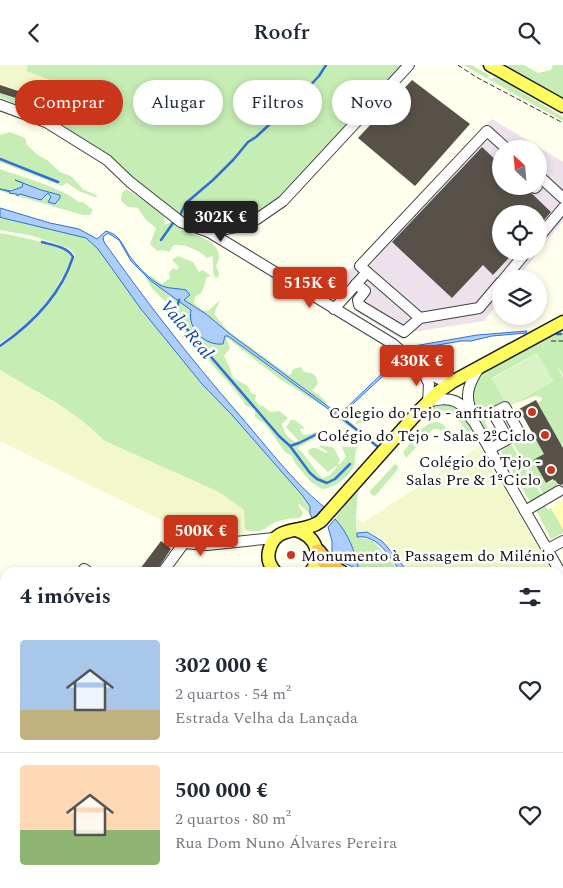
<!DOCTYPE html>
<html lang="pt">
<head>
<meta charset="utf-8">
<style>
	:root { --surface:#fff; --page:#f6f6f7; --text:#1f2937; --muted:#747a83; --line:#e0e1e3; --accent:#c9361a }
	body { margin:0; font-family:Spectral,serif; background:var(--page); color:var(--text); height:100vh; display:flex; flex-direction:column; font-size:19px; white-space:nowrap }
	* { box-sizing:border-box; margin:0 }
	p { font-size:16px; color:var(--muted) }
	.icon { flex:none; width:28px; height:28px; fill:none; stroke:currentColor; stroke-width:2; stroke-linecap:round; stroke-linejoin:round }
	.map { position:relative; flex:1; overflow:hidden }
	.panel { position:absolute; left:0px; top:502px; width:564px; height:321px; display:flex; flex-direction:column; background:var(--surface); border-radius:15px 15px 0 0; box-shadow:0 2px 8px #0003 }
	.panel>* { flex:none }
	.hud { position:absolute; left:15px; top:15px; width:534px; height:45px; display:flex; gap:10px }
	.needle { width:32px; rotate:334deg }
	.fabs { position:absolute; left:492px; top:75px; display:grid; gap:10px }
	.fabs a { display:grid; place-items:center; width:55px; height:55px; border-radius:50%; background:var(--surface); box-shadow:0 2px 8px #0003; font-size:25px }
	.price { position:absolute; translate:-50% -42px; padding:0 11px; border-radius:5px; background:var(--accent); color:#fff; font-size:16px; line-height:32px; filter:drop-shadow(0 1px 2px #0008) }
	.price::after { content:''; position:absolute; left:50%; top:30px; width:15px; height:11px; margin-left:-8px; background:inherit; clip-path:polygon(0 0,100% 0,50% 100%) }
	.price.on { background:#222; color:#fff }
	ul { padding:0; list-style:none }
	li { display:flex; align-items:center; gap:15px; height:125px; padding:0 20px }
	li+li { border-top:1px solid var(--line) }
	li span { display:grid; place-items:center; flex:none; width:140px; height:100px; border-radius:5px; color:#555 }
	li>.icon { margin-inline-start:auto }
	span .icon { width:60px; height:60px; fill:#fffc; stroke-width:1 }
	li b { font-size:21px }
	h2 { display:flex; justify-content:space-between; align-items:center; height:60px; padding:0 20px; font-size:21px }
	.chip { padding:0 18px; border-radius:22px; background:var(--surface); box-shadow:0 2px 8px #0003; font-size:18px; line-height:45px }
	.chip.on { background:var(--accent); color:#fff }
	header { display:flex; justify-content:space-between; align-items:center; height:65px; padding:0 20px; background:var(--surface); font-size:22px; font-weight:600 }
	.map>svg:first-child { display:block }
	.industrial { fill:#ede1ec; fill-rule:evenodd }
	.farmland { fill:#f2f8cb }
	.green { fill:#c5edb4 }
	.sand { fill:#fffeb6 }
	.pitch { fill:#daf3c6 }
	.water { fill:#adcefb; stroke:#2e70d8 }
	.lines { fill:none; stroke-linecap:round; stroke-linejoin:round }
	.stream { stroke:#2e70d8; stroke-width:2.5 }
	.building { fill:#575149 }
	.minor-casing { stroke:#404040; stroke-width:12 }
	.major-casing { stroke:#1e1e1e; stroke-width:15 }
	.highway-casing { stroke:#1e1e1e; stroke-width:18 }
	.path { stroke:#2f2f2f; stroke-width:1; stroke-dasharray:5 2.5; stroke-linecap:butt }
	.minor { stroke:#fff; stroke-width:10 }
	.major { stroke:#fffa5e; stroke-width:12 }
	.highway { stroke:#ffc44c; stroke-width:15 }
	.poi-dot { fill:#c9361a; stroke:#fff; stroke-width:2 }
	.labels { text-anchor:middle; stroke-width:5; stroke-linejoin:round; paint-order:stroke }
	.poi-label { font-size:16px; fill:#0d0d0d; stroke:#fff; text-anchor:end }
	.water-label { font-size:18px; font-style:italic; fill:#0c43a9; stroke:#fff }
</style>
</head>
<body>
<header><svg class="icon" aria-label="back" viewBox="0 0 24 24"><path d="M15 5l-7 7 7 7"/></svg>Roofr<svg class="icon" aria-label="search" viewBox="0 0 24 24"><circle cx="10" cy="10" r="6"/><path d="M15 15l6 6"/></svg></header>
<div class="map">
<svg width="563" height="823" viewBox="0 0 563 823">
	<rect width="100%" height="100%" fill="#ffe"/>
	<!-- industrial -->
	<path class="industrial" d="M492,54L563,97V156L539,186V149H501V186H539L517,214H501V234L484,256L407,268L403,275L358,248L353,241V235L357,229L347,219L338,227L334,222ZM501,84H539V121H501Z"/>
	<!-- farmland -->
	<g class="farmland">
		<path d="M0,0H28L26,6L55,17L48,37L22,35L0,28Z"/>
		<path d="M0,304L84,357L105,376L219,427L244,445L246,454L244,471L234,469L207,474L196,472L0,376Z"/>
		<path d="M479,382L553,507H406L404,501L388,483L382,474L368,466L357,467V452L362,458Z"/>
		<path d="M559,518L563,525V727L559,721Z"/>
		<path d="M127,819H281L277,823H124Z"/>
	</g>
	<!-- green -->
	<g class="green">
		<path d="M28,0H406L282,133L263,147L233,157L216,158L183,152L132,113L108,92L70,65L30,45L0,32V28L21,35L24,28L45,35H49L55,17L26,6Z"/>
		<path d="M463,0H471L489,10L488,13L492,14L494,12L502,15L563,52V56Z"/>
		<path d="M506,0H524L538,8L551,5L553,0H563V33Z"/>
		<path d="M10,67L25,73L27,80L39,91L47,95L60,107L71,111L83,124L98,131L95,132L81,127L67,118L62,121L0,97V70Z"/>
		<path d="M0,104C19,111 66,124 78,137H83L93,145L90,150H83L0,126Z"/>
		<path d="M126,124L164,149L165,160L172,156C178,158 188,162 191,168C205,173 227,182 216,201L219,208L218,212L215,213L213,207V193L212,191L207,193C199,185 186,179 174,180L169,187L163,185L157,186L150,179L156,163L146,155L138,143L128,142L121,136L122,128Z"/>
		<path d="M0,152L86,173L98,184L141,244L202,319L232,350L302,430L310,441V449L299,439L298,440L303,448L300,453C293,453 286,454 279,456C264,460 267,470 245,465L244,445L219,427L105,376L84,357L58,339L0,305V283C33,259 61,231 75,191L72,186L68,183L33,171L0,165Z"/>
		<path d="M0,168C12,170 64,180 70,189C74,196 66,205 63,211C58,218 55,228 49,234C36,251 18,267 0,278Z"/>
		<path d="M178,191L193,197L199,207L203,205L211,211L207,212L202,227L195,232L194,238C198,242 202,246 208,246L220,235L214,249L228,266L289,310L291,309L293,304L301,302L304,307C313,308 316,309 318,318L315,323L312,325L327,337L325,342L281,315L226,272L230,283L224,291L230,303L233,313L248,321L251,328L256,330L255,335L260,341H263L270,347L279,346L288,353L282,359C284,367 288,374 296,377L298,375L286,362L291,355H295L305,363L300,364L302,369L306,370L320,366L319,371L297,383L302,387L320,411L324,413L330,410L337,402L336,401L328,407L309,389L308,385C315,381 319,384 325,388L328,387L320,382V380L332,382L335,385L340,395L338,399L339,400L346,392L342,382H357C354,390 356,395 354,401C349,412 335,423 322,424L311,417L295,398L292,391L285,387L265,359L255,352V344L246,341C244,336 227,315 224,313L209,296L193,275L185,268L173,251L170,240C159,231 152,225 145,212L151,211L162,219L170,213L169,208L173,203L176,205L179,202L172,195Z"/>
		<path d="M563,263V310L555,297L563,312V379L561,380L538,338L542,335L541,332L535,331L513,339L553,316L537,288L492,313L505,337L492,352L484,356L495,375H490L473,345L472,322L481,309Z"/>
		<path d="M439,338C458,337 463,349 472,364L468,369C454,344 442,339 417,356L358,424L356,452L357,472L372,475L400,507H361L351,478L341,461L335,454L359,420L416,354L425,345Z"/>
		<path d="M346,342L347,345L345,349L348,355L354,360L357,357L356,347L362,344L365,348L370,349L372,353L354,360L360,366L358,367L336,353L331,348L333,344H343Z"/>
		<path d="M436,357L443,359L446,363L440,366L439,364H433L406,393L403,387C412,377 422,358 436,357Z"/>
		<path d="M526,371L530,375L536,374L544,389L533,395L546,418L555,415L559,421L544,430L513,378Z"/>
		<path d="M511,379L542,431L530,437L501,386Z"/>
		<path d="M395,399L398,401V404L375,431L371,430L370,426Z"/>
		<path d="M545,440L548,445L551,443L563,464V468L551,474L536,445Z"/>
	</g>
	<!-- sand -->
	<path class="sand" d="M563,436V464L551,443Z"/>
	<!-- pitch -->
	<path class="pitch" d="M537,288L553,316L508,342L492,314Z"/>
	<!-- water -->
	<g class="water">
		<path d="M15,115L41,125L60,130V133L55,139L48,137L51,132L48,128L41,135L20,129L17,131V129L9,128L10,127L0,124L11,126L22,122L23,118Z"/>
		<path d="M0,143L50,158L79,164L97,174L106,166C120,170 122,179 129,190C136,200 149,214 160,220C168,224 177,223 186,225L190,230L184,235L206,249L230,269L337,348H341L396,295L398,297L342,349V352L346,356L342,354L228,271H225L223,279C205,281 187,264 191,245L151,216L131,196L119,175L108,168L103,172L104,177C145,235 189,292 236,346C265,379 290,414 324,442L313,454L310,449V441L302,430L232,350L202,319L141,244L98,184L86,173L3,153L0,152Z"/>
		<path d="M527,266L526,268L492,271L471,276H461L415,284L414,281L477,270Z"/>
		<path d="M335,454C348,468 355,486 359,505L332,492V476L328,462Z"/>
		<path d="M367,467L382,476L404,502L405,507H401C390,493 378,469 357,472V468Z"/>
	</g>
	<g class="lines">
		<!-- stream -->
		<g class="stream">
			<path d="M0,94L58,117"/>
			<path d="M180,150L186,138L213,115L234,94L248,77L256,72L271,58L274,51L289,43L319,11L326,0"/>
			<path d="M161,175L173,158"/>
			<path d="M179,235L175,250L279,371L290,381L299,378L319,368"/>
			<path d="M557,269H561"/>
			<path d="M0,281C32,259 61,229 73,192C68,182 52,180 42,177"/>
			<path d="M342,353L378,382"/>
			<path d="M290,381L310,408L317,414L327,418L335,414L350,399"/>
			<path d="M552,819V823"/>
		</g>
	</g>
	<!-- building -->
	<g class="building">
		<path d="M412,15L470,59L415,121L358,73Z"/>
		<path d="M0,20L24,28L22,35L0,28Z"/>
		<path d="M482,82L501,100V121H524L551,147L539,161V149H501V186H515L493,210L483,200L452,233L392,177Z"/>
		<path d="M536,335L563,383V419L562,420L558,419L555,415L554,416L553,414L546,418L533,395L544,389L519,344Z"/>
		<path d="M161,476L171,484L155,508H137Z"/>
	</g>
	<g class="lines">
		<!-- minor casing -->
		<g class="minor-casing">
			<g id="minor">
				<path d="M0,40L46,57L107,95L130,117L181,157L209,167L236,162L257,154L283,136L409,0"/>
				<path d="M539,111L563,133"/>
				<path d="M535,123L537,121"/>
				<path d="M209,167L393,279L423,305L439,314L452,317"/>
				<path d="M539,172L563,143"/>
				<path d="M504,214L527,186"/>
				<path d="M501,217L479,243L420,253L360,201L487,66L507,84"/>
				<path d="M356,219L365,226L358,235L359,240L404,267L420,253"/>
				<path d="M334,244L367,207"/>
				<path d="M423,306L429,319L428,337C441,333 456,332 465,344C468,349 470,353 474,357L563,512"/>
				<path d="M473,349C463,332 469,318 479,303"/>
				<path d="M490,384L517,369L519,367L505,342L493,348L508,374"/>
				<path d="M525,446L559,426"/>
				<path d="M546,485L563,476"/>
				<path d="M84,504L90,508"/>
				<path d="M162,508L184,478L207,480L274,473"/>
				<path d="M0,610L5,611"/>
				<path d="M0,647L5,639"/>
				<path d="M0,781L5,785"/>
				<path d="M61,819L70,823"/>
				<path d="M469,823L474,819"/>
			</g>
		</g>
		<!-- major casing -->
		<g class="major-casing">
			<g id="major">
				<path d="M490,0L563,41"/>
				<path d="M296,465C316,471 324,491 310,508"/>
				<path d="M276,508C270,501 267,495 269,486C275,458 303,470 321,456L418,347L438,327L452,317L563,257"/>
				<path d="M0,820L5,815"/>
			</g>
		</g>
		<!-- highway casing -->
		<g class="highway-casing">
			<g id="highway">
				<path d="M318,487L328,500L341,508"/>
				<path d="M559,738L563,743"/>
				<path d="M559,755L563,760"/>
			</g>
		</g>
		<!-- path -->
		<g class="path">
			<path d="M458,0L476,12L563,58"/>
			<path d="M551,276H563"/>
		</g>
		<!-- minor -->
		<use href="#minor" class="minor"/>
		<!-- major -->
		<use href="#major" class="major"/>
		<!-- highway -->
		<use href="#highway" class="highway"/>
	</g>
	<!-- markers -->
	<g class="poi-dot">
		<circle cx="532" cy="347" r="5"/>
		<circle cx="545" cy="370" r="5"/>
		<circle cx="551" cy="405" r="5"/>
		<circle cx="291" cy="490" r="5"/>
	</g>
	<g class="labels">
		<!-- poi labels -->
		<g class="poi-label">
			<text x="522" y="353">Colegio do Tejo - anfitiatro</text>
			<text x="535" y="376">Colégio do Tejo - Salas 2ºCiclo</text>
			<text x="541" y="402">Colégio do Tejo -<tspan x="541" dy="18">Salas Pre &amp; 1ºCiclo</tspan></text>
			<text x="301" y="496" text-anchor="start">Monumento à Passagem do Milénio</text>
		</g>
		<!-- water labels -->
		<g class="water-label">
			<text transform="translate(187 264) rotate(50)" y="6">Vala Real</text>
		</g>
	</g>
</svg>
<div class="fabs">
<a><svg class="needle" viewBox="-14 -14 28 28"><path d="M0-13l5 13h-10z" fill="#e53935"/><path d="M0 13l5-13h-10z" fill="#747a83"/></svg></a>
<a><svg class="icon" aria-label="locate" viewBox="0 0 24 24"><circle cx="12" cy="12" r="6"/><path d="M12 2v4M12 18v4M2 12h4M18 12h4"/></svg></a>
<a><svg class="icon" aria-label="layers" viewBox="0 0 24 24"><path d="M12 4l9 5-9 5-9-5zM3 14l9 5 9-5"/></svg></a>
</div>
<b class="price on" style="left:221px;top:178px">302K €</b>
<b class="price" style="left:310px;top:244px">515K €</b>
<b class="price" style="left:417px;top:322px">430K €</b>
<b class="price" style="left:201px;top:492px">500K €</b>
<div class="hud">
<a class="chip on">Comprar</a>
<a class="chip">Alugar</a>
<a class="chip">Filtros</a>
<a class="chip">Novo</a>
</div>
<section class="panel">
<h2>4 imóveis<svg class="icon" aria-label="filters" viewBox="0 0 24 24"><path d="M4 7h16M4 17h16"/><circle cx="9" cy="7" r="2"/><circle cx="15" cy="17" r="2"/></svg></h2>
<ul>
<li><span style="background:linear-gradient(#a9c7e8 70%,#c2b280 0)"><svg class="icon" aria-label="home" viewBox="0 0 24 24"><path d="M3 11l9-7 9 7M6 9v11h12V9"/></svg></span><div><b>302 000 €</b><p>2 quartos · 54 m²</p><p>Estrada Velha da Lançada</p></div><svg class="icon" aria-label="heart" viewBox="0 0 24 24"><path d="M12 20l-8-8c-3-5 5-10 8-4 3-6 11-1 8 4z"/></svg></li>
<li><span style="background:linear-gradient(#ffd9b3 65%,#8fb573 0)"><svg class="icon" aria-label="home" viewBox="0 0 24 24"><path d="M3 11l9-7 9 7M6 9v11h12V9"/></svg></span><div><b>500 000 €</b><p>2 quartos · 80 m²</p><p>Rua Dom Nuno Álvares Pereira</p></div><svg class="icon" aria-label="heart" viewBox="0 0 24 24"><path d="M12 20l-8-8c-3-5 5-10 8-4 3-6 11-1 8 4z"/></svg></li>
</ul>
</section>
</div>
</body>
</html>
